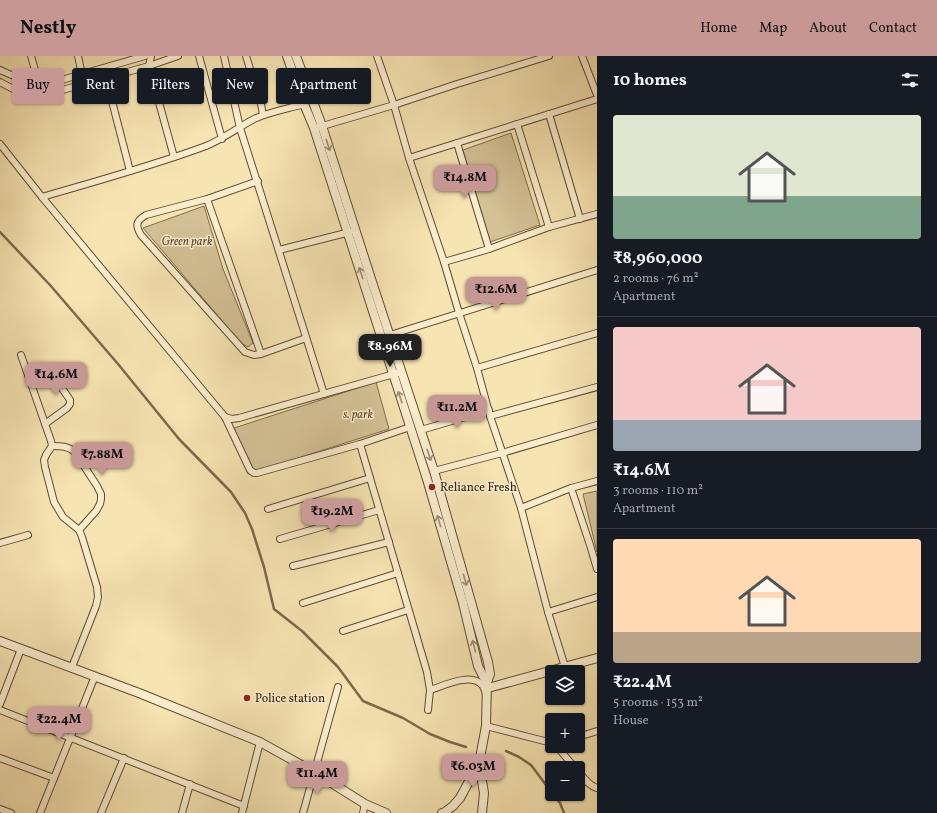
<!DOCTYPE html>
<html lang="en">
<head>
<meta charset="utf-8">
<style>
	:root { --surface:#171b24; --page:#242831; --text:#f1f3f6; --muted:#9ea1a6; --line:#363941; --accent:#c59692 }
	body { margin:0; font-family:Vollkorn,serif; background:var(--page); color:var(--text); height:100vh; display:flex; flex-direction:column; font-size:15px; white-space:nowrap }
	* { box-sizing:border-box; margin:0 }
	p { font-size:13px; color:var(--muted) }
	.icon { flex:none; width:22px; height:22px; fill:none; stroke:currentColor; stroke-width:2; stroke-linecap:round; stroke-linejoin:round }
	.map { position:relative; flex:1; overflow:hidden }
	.drawer { display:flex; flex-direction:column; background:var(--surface); width:340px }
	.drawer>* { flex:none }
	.hud { position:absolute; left:12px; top:12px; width:380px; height:36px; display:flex; gap:8px }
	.fabs { position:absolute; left:545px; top:609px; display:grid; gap:8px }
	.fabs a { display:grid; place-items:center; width:40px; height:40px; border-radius:4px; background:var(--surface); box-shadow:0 1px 3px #0004; font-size:20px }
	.price { position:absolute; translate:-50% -34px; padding:0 9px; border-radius:8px; background:var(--accent); color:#111; font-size:13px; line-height:26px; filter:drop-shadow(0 1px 2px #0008) }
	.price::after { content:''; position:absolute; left:50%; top:24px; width:12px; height:9px; margin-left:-6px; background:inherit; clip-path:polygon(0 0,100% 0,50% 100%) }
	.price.on { background:#222; color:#fff }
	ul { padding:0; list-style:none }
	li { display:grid; align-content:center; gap:8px; height:212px; padding:0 16px }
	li+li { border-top:1px solid var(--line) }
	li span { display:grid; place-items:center; height:124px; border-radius:4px; color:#555 }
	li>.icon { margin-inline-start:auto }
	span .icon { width:72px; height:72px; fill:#fffc; stroke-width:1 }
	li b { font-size:17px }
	h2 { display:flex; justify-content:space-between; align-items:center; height:48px; padding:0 16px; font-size:17px }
	.pill { padding:0 14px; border-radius:4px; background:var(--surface); box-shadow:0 1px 3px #0004; font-size:14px; line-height:36px }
	.pill.on { background:var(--accent); color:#111 }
	header { display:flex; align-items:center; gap:24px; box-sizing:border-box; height:56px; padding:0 20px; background:var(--accent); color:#111 }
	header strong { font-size:19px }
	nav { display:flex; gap:22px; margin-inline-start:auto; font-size:14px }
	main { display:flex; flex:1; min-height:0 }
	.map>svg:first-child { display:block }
	.green { fill:#d4c196; stroke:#806c4e }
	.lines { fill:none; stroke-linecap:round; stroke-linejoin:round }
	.stream { stroke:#7c694a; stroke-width:2.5 }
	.minor-casing { stroke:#5f4b31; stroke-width:8 }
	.tertiary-casing { stroke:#5f4b31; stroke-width:10 }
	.minor { stroke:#faedce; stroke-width:6 }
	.tertiary { stroke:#faedce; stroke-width:8 }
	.oneway { stroke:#9d8d74 }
	.poi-dot { fill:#8f2418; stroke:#faedce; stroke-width:1.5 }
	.labels { text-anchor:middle; stroke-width:3; stroke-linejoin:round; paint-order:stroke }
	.park-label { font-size:12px; font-style:italic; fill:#5e4b31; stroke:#faedce }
	.poi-label { font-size:12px; fill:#2c1806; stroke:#faedce; text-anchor:start }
</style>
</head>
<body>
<header>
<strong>Nestly</strong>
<nav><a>Home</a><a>Map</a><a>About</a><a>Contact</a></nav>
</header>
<main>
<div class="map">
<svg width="597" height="757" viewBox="0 0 597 757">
	<rect width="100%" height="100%" fill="#f7e4b3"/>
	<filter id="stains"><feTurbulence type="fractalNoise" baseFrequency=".005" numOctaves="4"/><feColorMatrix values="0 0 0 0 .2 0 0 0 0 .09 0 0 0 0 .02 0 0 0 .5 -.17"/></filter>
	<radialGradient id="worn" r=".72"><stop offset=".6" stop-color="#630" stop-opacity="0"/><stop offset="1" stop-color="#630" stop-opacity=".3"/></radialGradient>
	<!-- green -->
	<g class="green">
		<path d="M511,77L540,169L490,186L463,94Z"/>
		<path d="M204,150L223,213L253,287L248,291L241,287L143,172Z"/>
		<path d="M376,326L389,373L248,418L231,373Z"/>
		<path d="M597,435V496L583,438Z"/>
	</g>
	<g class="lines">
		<!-- stream -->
		<g class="stream">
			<path d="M0,176L50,229L118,308L179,383L231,436L245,457L252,473L264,511L274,553L302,575L338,611L363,645L403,662L430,678L450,686L466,691"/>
			<path d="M506,695L519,701L531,709L552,737"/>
			<path d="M553,738L560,747L564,757"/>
		</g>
		<!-- minor casing -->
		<g class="minor-casing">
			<g id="minor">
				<path d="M31,0L39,28L38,38"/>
				<path d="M78,0L84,28"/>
				<path d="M151,0L149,10L174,101"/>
				<path d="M199,0L222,83"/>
				<path d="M224,0L240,72L324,338"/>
				<path d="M246,0L261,48L263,59"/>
				<path d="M377,0L394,49L409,102L444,206L459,257L477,312L490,360L521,452L548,556L565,611"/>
				<path d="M582,0L597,39"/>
				<path d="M0,14C18,22 30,28 51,27L145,0"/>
				<path d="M106,22L130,115"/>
				<path d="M0,26L17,35L38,38L55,36L149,10L178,0"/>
				<path d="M549,58L580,163"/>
				<path d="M517,68L549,171"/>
				<path d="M319,71L394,49L457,28L549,0"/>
				<path d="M457,87L489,193"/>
				<path d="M0,88L42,141L225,361L232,363L239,362L401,316"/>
				<path d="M409,102L457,87L597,43"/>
				<path d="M258,125L207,143L146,159C136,165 135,169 141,179L245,296L254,299L261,298L306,282"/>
				<path d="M42,141C97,125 152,110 206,90C223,83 237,72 254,63C269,56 287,53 304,48"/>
				<path d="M207,143L261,298"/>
				<path d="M279,194L350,176"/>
				<path d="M444,206L489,193L549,171L597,158"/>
				<path d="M390,279L597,214"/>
				<path d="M21,299L51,385L52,390L46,399L44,404L45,411L54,446L63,461L79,474L82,481L97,531L98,541L96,550L72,611"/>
				<path d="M477,312L597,277"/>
				<path d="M29,321C37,318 45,314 53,319L70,344V348L67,352L45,368"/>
				<path d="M490,360L597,331"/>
				<path d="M225,361L250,414L254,417H257L360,388L410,371"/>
				<path d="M421,374L489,354"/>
				<path d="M360,388L427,616L430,634L428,654"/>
				<path d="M52,390C61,390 68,390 75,396L97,430L101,438V443L100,448L96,455L79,474"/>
				<path d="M434,415L502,397L597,369"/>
				<path d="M571,432L590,489L597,513"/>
				<path d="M521,452L571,432L597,425"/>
				<path d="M268,453L370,422"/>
				<path d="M280,483L379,454"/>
				<path d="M0,487L28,479"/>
				<path d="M293,510L389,486"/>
				<path d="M303,547L398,517"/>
				<path d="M548,556L597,541"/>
				<path d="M343,575L408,554"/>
				<path d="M430,634C443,630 471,616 482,629C484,631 485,635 486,638"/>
				<path d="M0,648L21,593"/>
				<path d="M0,654L244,750"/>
				<path d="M486,670L548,686L552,688"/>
				<path d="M578,681L597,675"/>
				<path d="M555,690L560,694L575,712"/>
				<path d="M0,702L54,722"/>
				<path d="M578,715C584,722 589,730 597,732"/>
				<path d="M0,753L11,757"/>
				<path d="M40,757L95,620"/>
				<path d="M101,757L124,702"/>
				<path d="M182,757L190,728"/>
				<path d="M242,757L260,686"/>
				<path d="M303,757L338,631"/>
				<path d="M363,757L365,748"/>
			</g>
		</g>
		<!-- tertiary casing -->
		<g class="tertiary-casing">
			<g id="tertiary">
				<path d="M287,0L304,48L314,72L427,423L463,547L478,610L483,620L487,626"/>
				<path d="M296,0L322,70L372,226L434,415L488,606L490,618L487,626L486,670L479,707L460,742L453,750L445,756L442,757"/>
				<path d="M0,585L139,637L260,686L314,716L365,748L386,757"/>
				<path d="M488,632L597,602"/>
				<path d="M479,707L484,737L482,757"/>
			</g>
		</g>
		<!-- minor -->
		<use href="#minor" class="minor"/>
		<!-- tertiary -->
		<use href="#tertiary" class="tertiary"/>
	</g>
	<!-- one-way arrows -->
	<defs><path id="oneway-shaft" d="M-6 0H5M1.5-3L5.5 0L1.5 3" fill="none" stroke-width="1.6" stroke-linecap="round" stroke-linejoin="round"/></defs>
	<g class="oneway">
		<use href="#oneway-shaft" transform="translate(328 89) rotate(72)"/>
		<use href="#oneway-shaft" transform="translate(361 217) rotate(-108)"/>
		<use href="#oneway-shaft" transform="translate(400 341) rotate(-108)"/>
		<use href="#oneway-shaft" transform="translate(429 399) rotate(72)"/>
		<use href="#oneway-shaft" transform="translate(439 465) rotate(-106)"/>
		<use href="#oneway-shaft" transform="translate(465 524) rotate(74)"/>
		<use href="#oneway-shaft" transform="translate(474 590) rotate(-104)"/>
	</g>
	<!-- markers -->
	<g class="poi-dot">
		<circle cx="432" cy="431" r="4"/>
		<circle cx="247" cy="642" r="4"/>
	</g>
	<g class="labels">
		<!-- park labels -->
		<g class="park-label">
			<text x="187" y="189">Green park</text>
			<text x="358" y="362">s. park</text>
		</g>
		<!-- poi labels -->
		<g class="poi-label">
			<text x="440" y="435">Reliance Fresh</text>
			<text x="255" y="646">Police station</text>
		</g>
	</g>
	<rect width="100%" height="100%" filter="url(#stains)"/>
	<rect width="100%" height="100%" fill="url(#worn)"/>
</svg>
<div class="fabs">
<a><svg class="icon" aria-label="layers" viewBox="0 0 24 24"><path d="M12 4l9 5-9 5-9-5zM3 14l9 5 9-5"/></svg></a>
<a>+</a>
<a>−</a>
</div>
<b class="price" style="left:465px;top:143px">₹14.8M</b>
<b class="price" style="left:496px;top:255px">₹12.6M</b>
<b class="price on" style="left:390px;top:312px">₹8.96M</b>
<b class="price" style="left:56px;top:340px">₹14.6M</b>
<b class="price" style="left:457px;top:373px">₹11.2M</b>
<b class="price" style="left:102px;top:420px">₹7.88M</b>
<b class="price" style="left:332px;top:477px">₹19.2M</b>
<b class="price" style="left:59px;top:685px">₹22.4M</b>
<b class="price" style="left:473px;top:732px">₹6.03M</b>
<b class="price" style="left:317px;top:739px">₹11.4M</b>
<div class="hud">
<a class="pill on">Buy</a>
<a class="pill">Rent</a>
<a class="pill">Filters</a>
<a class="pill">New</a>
<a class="pill">Apartment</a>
</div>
</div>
<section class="drawer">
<h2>10 homes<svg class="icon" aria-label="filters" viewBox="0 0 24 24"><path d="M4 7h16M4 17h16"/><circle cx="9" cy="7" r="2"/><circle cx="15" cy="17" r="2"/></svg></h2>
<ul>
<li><span style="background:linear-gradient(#dfe7d0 65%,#7fa58c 0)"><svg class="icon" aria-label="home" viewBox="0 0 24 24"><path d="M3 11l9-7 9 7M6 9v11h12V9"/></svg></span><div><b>₹8,960,000</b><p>2 rooms · 76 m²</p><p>Apartment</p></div></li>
<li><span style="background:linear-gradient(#f6c9c9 75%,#9aa5b1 0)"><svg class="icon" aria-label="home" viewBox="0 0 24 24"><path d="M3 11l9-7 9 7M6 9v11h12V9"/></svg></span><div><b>₹14.6M</b><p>3 rooms · 110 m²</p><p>Apartment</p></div></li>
<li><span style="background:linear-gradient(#ffd9b3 75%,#b9a48a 0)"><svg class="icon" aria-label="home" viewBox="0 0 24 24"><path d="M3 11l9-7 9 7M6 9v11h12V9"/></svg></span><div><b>₹22.4M</b><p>5 rooms · 153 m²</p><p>House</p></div></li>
</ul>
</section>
</main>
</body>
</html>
